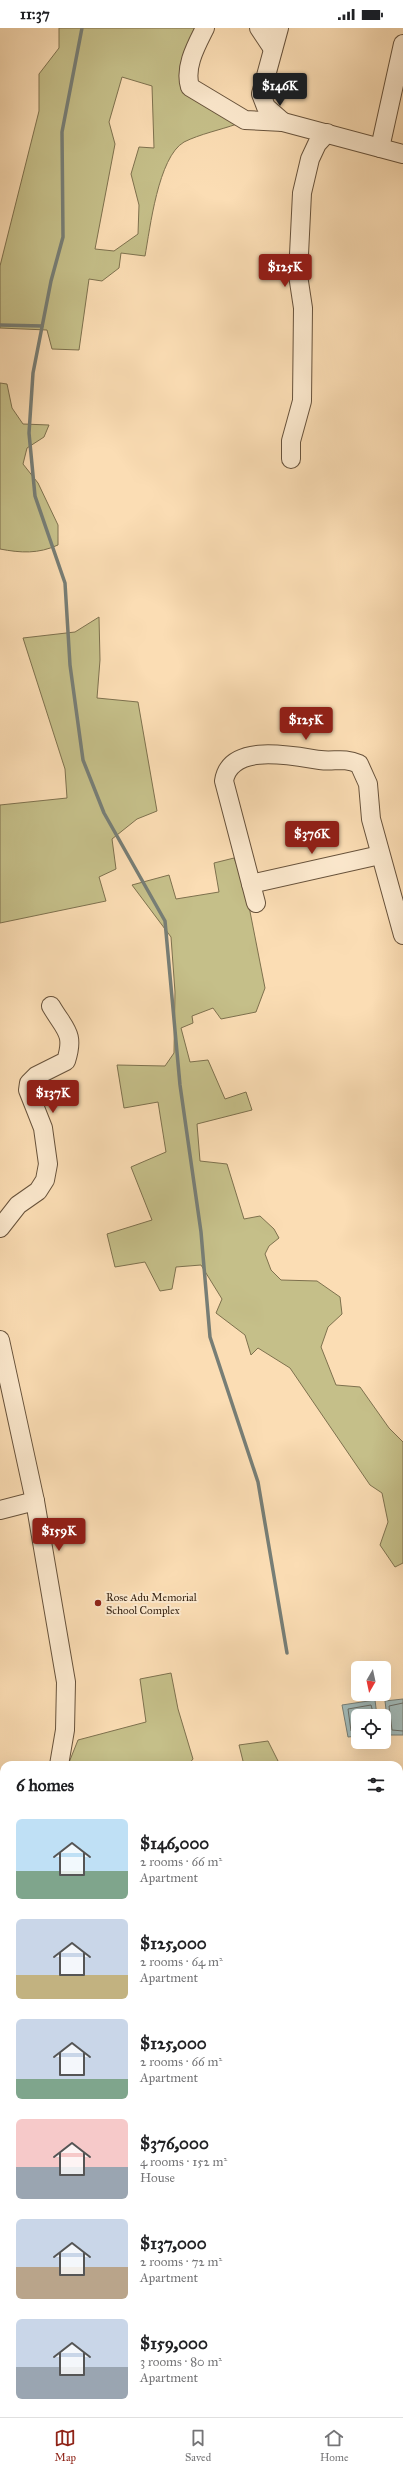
<!DOCTYPE html>
<html lang="en">
<head>
<meta charset="utf-8">
<style>
	:root { --surface:#fff; --page:#f6f6f6; --text:#202124; --muted:#757577; --line:#e0e0e0; --accent:#8f2418 }
	body { margin:0; font-family:"IM FELL Great Primer",serif; background:var(--page); color:var(--text); height:100vh; display:flex; flex-direction:column; font-size:15px; white-space:nowrap }
	* { box-sizing:border-box; margin:0 }
	p { font-size:13px; color:var(--muted) }
	.icon { flex:none; width:22px; height:22px; fill:none; stroke:currentColor; stroke-width:2; stroke-linecap:round; stroke-linejoin:round }
	.map { position:relative; flex:1; overflow:hidden }
	.side { position:absolute; left:0px; top:1733px; width:403px; height:656px; display:flex; flex-direction:column; background:var(--surface); border-radius:12px 12px 0 0; box-shadow:0 4px 16px #0002 }
	.side>* { flex:none }
	.needle { width:26px; rotate:189deg }
	.fabs { position:absolute; left:351px; top:1633px; display:grid; gap:8px }
	.fabs a { display:grid; place-items:center; width:40px; height:40px; border-radius:6px; background:var(--surface); box-shadow:0 4px 16px #0002; font-size:20px }
	.price { position:absolute; translate:-50% -34px; padding:0 9px; border-radius:4px; background:var(--accent); color:#fff; font-size:13px; line-height:26px; filter:drop-shadow(0 1px 2px #0008) }
	.price::after { content:''; position:absolute; left:50%; top:24px; width:12px; height:9px; margin-left:-6px; background:inherit; clip-path:polygon(0 0,100% 0,50% 100%) }
	.price.active { background:#222; color:#fff }
	ul { padding:0; list-style:none }
	li { display:flex; align-items:center; gap:12px; height:100px; padding:0 16px }
	li span { display:grid; place-items:center; flex:none; width:112px; height:80px; border-radius:6px; color:#555 }
	li>.icon { margin-inline-start:auto }
	span .icon { width:48px; height:48px; fill:#fffc; stroke-width:1 }
	li b { font-size:17px }
	h2 { display:flex; justify-content:space-between; align-items:center; height:48px; padding:0 16px; font-size:17px }
	.status { display:flex; justify-content:space-between; align-items:center; height:28px; padding:0 20px; background:var(--surface); direction:ltr }
	.status svg { height:11px; fill:currentColor }
	.dock { display:flex; justify-content:space-around; align-items:center; height:56px; border-top:1px solid var(--line); background:var(--surface); font-size:11px; color:var(--muted) }
	.dock a { display:grid; justify-items:center; gap:2px }
	.dock .active { color:var(--accent) }
	.map>svg:first-child { display:block }
	.green { fill:#c5bf89; stroke:#7e714e; fill-rule:evenodd }
	.water { fill:#a3bab8; stroke:#777e76 }
	.lines { fill:none; stroke-linecap:round; stroke-linejoin:round }
	.shore { stroke:#6c6e66; stroke-width:1 }
	.stream { stroke:#777e76; stroke-width:3.5 }
	.minor-casing { stroke:#67523b; stroke-width:20 }
	.minor { stroke:#fce9ce; stroke-width:18 }
	.poi-dot { fill:#8f2418; stroke:#fce9ce; stroke-width:1.5 }
	.labels { text-anchor:middle; stroke-width:4; stroke-linejoin:round; paint-order:stroke }
	.poi-label { font-size:11px; fill:#362313; stroke:#fce9ce; text-anchor:start }
</style>
</head>
<body>
<div class="status"><b>11:37</b><svg viewBox="0 0 49 12"><path d="M0 12V9h3v3zM5 12V6h3v6zM10 12V3h3v9zM15 12V0h3v12zM26 1h20v11H26zM47 4h2v5h-2z"/></svg></div>
<div class="map">
<svg width="403" height="2389" viewBox="0 0 403 2389">
	<rect width="100%" height="100%" fill="#fbddb4"/>
	<filter id="stains"><feTurbulence type="fractalNoise" baseFrequency=".005" numOctaves="4"/><feColorMatrix values="0 0 0 0 .2 0 0 0 0 .09 0 0 0 0 .02 0 0 0 .5 -.17"/></filter>
	<radialGradient id="worn" r=".72"><stop offset=".6" stop-color="#630" stop-opacity="0"/><stop offset="1" stop-color="#630" stop-opacity=".3"/></radialGradient>
	<!-- green -->
	<g class="green">
		<path d="M59,0H200L184,53L237,96C220,102 200,106 184,114C158,129 150,201 145,228L121,225L119,240L102,253L89,251L79,322L52,321L47,302L0,300V238L39,83V46L59,20ZM122,49L152,58L154,120L139,119L131,146L139,177L138,206L114,223L95,221L115,116L109,94Z"/>
		<path d="M0,355L7,356L12,380L23,396L49,397L44,409L27,420L23,436L38,455L58,497V517C38,526 21,525 0,521Z"/>
		<path d="M99,589L100,632L97,670L138,674L157,783L137,791L112,811L116,841L99,849L106,873L0,895V777L67,770L65,741L23,610L75,604Z"/>
		<path d="M234,830L245,858L265,960L256,984L221,991L213,980L192,988L193,995L181,1000L190,1034L208,1032L225,1071L246,1064L252,1082L197,1096L200,1133L227,1136L244,1191L260,1188L274,1201L279,1210L269,1218L265,1226L271,1242L281,1252L317,1253L340,1269L342,1286L328,1299L321,1319L336,1357L360,1359L389,1400L403,1414V1535L395,1539L380,1517L388,1494L382,1465L370,1457L290,1340L258,1320L251,1327L245,1307L216,1285L222,1271L201,1237L176,1239L172,1261L160,1263L145,1234L115,1239L107,1206L152,1192L131,1139L166,1124L158,1074L124,1080L117,1037L165,1038L174,1025L175,964L171,909L132,857L169,847L176,871L219,864L214,835Z"/>
		<path d="M171,1645L178,1681L193,1731L188,1737H68L78,1712L146,1694L140,1651Z"/>
		<path d="M268,1713L280,1737H244L239,1717Z"/>
		<path d="M399,1747H403V1913L399,1915Z"/>
	</g>
	<!-- water -->
	<g class="water">
		<path d="M403,1671V1707H389L385,1673Z"/>
		<path d="M375,1672L377,1688H358V1708L348,1709L342,1677Z"/>
	</g>
	<g class="lines">
		<!-- shore -->
		<g class="shore">
			<path d="M403,1675L389,1678L392,1702L403,1703"/>
			<path d="M358,1704L351,1703L348,1681L371,1677L374,1688"/>
		</g>
		<!-- stream -->
		<g class="stream">
			<path d="M82,0L62,104L63,209L51,253L33,345L29,405L35,468L65,555L70,637L83,732L104,785L165,893L180,1057L201,1204L210,1309L258,1454L287,1625"/>
			<path d="M0,297L42,298"/>
		</g>
		<!-- minor casing -->
		<g class="minor-casing">
			<g id="minor">
				<path d="M205,0C196,18 184,39 190,59L245,92L283,94L403,126"/>
				<path d="M259,0L273,21"/>
				<path d="M279,0L261,66L266,79L283,94"/>
				<path d="M380,120L403,16"/>
				<path d="M291,431V413L302,373L303,280L298,247L302,165L310,131L317,116L327,105"/>
				<path d="M251,856L380,827"/>
				<path d="M256,875L224,753C230,714 293,728 320,732C335,734 343,729 359,736L368,756L371,791L403,907"/>
				<path d="M0,1200L18,1177L38,1163L45,1152L48,1136L43,1100L28,1062L29,1055L36,1048L66,1033C75,1005 65,1002 51,978"/>
				<path d="M0,1312L35,1473L66,1654L65,1702L59,1737"/>
				<path d="M0,1482L35,1473"/>
				<path d="M1,1905L4,1912"/>
				<path d="M0,2147L4,2152"/>
				<path d="M399,2155L403,2154"/>
				<path d="M399,2312L403,2311"/>
				<path d="M372,2385L373,2389"/>
				<path d="M5,2389L10,2385"/>
				<path d="M212,2389L218,2385"/>
			</g>
		</g>
		<!-- minor -->
		<use href="#minor" class="minor"/>
	</g>
	<!-- markers -->
	<circle class="poi-dot" cx="98" cy="1575" r="4"/>
	<g class="labels">
		<!-- poi labels -->
		<g class="poi-label">
			<text x="106" y="1573">Rose Adu Memorial<tspan x="106" dy="13">School Complex</tspan></text>
		</g>
	</g>
	<rect width="100%" height="100%" filter="url(#stains)"/>
	<rect width="100%" height="100%" fill="url(#worn)"/>
</svg>
<div class="fabs">
<a><svg class="needle" viewBox="-14 -14 28 28"><path d="M0-13l5 13h-10z" fill="#e53935"/><path d="M0 13l5-13h-10z" fill="#757577"/></svg></a>
<a><svg class="icon" aria-label="locate" viewBox="0 0 24 24"><circle cx="12" cy="12" r="6"/><path d="M12 2v4M12 18v4M2 12h4M18 12h4"/></svg></a>
</div>
<b class="price active" style="left:280px;top:79px">$146K</b>
<b class="price" style="left:285px;top:260px">$125K</b>
<b class="price" style="left:306px;top:713px">$125K</b>
<b class="price" style="left:312px;top:827px">$376K</b>
<b class="price" style="left:53px;top:1086px">$137K</b>
<b class="price" style="left:59px;top:1524px">$159K</b>
<section class="side">
<h2>6 homes<svg class="icon" aria-label="filters" viewBox="0 0 24 24"><path d="M4 7h16M4 17h16"/><circle cx="9" cy="7" r="2"/><circle cx="15" cy="17" r="2"/></svg></h2>
<ul>
<li><span style="background:linear-gradient(#bfe0f5 65%,#7fa58c 0)"><svg class="icon" aria-label="home" viewBox="0 0 24 24"><path d="M3 11l9-7 9 7M6 9v11h12V9"/></svg></span><div><b>$146,000</b><p>2 rooms · 66 m²</p><p>Apartment</p></div></li>
<li><span style="background:linear-gradient(#c9d6e8 70%,#c2b280 0)"><svg class="icon" aria-label="home" viewBox="0 0 24 24"><path d="M3 11l9-7 9 7M6 9v11h12V9"/></svg></span><div><b>$125,000</b><p>2 rooms · 64 m²</p><p>Apartment</p></div></li>
<li><span style="background:linear-gradient(#c9d6e8 75%,#7fa58c 0)"><svg class="icon" aria-label="home" viewBox="0 0 24 24"><path d="M3 11l9-7 9 7M6 9v11h12V9"/></svg></span><div><b>$125,000</b><p>2 rooms · 66 m²</p><p>Apartment</p></div></li>
<li><span style="background:linear-gradient(#f6c9c9 60%,#9aa5b1 0)"><svg class="icon" aria-label="home" viewBox="0 0 24 24"><path d="M3 11l9-7 9 7M6 9v11h12V9"/></svg></span><div><b>$376,000</b><p>4 rooms · 152 m²</p><p>House</p></div></li>
<li><span style="background:linear-gradient(#c9d6e8 60%,#b9a48a 0)"><svg class="icon" aria-label="home" viewBox="0 0 24 24"><path d="M3 11l9-7 9 7M6 9v11h12V9"/></svg></span><div><b>$137,000</b><p>2 rooms · 72 m²</p><p>Apartment</p></div></li>
<li><span style="background:linear-gradient(#c9d6e8 60%,#9aa5b1 0)"><svg class="icon" aria-label="home" viewBox="0 0 24 24"><path d="M3 11l9-7 9 7M6 9v11h12V9"/></svg></span><div><b>$159,000</b><p>3 rooms · 80 m²</p><p>Apartment</p></div></li>
</ul>
</section>
</div>
<nav class="dock">
<a class="active"><svg class="icon" aria-label="map" viewBox="0 0 24 24"><path d="M3 6l6-2 6 2 6-2v14l-6 2-6-2-6 2zM9 4v14M15 6v14"/></svg>Map</a>
<a><svg class="icon" aria-label="saved" viewBox="0 0 24 24"><path d="M7 4h10v16l-5-4-5 4z"/></svg>Saved</a>
<a><svg class="icon" aria-label="home" viewBox="0 0 24 24"><path d="M3 11l9-7 9 7M6 9v11h12V9"/></svg>Home</a>
</nav>
</body>
</html>
